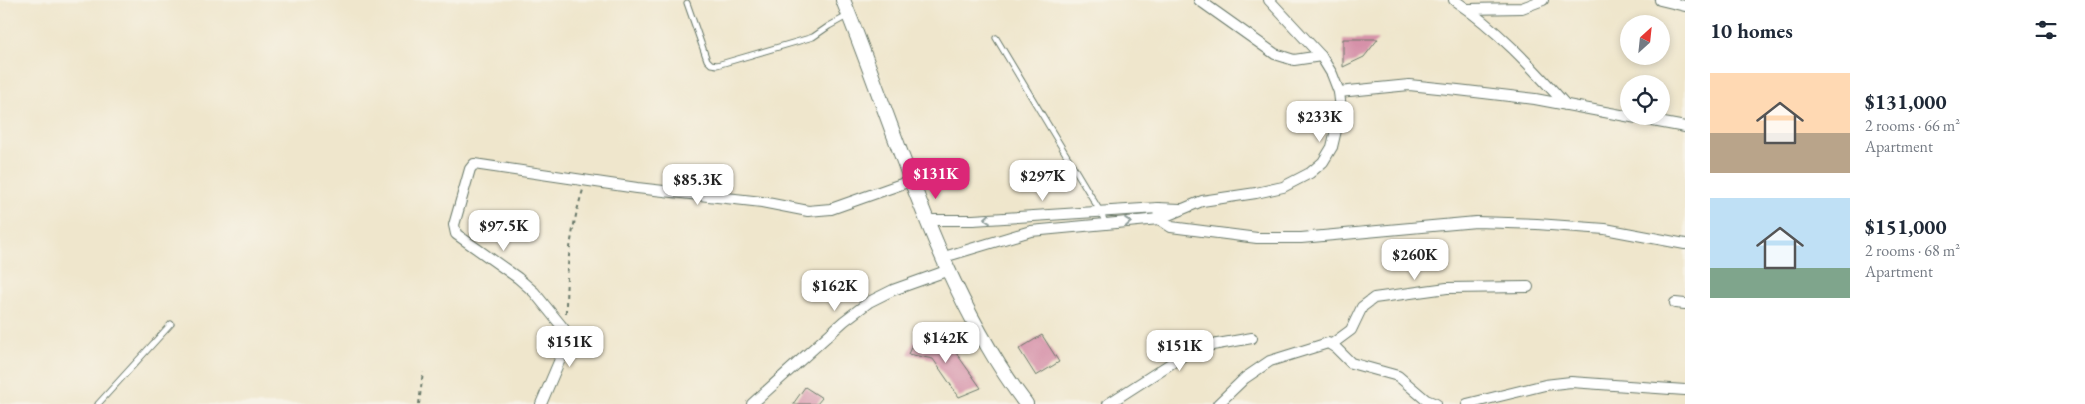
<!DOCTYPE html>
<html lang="en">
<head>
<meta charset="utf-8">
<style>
	:root { --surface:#fff; --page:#f2f2f3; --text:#1f2937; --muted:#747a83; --accent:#db2777 }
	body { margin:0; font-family:"EB Garamond",serif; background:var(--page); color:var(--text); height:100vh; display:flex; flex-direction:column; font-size:19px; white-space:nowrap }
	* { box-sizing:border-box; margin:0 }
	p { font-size:16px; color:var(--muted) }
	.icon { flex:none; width:28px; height:28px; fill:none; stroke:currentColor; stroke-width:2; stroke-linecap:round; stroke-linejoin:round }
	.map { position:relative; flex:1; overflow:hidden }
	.side { display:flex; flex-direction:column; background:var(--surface); width:400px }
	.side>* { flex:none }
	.needle { width:32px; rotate:27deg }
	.tools { position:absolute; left:1620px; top:15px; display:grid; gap:10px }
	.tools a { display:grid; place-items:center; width:50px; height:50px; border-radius:50%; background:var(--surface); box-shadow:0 2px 8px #0003; font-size:25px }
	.price { position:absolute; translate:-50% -42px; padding:0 11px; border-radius:10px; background:#fff; color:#222; font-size:16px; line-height:32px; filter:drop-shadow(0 1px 2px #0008) }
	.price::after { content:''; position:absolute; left:50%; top:30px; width:15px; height:11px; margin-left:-8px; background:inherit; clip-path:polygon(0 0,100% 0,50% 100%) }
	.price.selected { background:var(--accent); color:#fff }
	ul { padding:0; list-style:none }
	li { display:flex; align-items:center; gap:15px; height:125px; padding:0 25px }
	li span { display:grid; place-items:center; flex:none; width:140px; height:100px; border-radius:0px; color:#555 }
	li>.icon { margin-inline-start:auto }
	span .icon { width:60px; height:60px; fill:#fffc; stroke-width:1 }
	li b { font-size:21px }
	h2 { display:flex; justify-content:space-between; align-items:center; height:60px; padding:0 25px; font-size:21px }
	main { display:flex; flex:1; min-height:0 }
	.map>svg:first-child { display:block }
	.building { fill:#d691a9 }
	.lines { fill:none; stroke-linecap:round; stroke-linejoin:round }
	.lane-casing { stroke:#687869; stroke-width:7 }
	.street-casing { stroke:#687869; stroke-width:12 }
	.secondary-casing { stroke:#687869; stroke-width:16 }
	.path { stroke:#687869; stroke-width:2; stroke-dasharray:4 4; stroke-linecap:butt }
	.lane { stroke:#fff; stroke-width:5 }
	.street { stroke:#fff; stroke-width:10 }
	.secondary { stroke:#fff; stroke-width:14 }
	.oneway { stroke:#8f9e9a }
</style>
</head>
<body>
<main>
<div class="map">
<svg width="1685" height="404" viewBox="0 0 1685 404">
	<rect width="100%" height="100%" fill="#f7f3e8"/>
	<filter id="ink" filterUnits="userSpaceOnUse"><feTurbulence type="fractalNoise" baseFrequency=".02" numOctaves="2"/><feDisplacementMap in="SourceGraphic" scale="10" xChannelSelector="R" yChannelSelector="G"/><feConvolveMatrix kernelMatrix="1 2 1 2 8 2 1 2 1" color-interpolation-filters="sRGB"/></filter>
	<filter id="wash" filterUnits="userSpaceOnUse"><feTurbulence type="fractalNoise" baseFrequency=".0096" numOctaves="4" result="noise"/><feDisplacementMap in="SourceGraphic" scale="20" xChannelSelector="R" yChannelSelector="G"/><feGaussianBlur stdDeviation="1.12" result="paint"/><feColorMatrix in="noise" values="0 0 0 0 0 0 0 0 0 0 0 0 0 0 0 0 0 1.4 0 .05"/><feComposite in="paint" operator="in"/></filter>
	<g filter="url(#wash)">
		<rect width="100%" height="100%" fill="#efe6cc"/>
		<g id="blocks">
			<!-- building -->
			<g class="building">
				<path d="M1343,39H1378L1364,57L1343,67Z"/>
				<path d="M1042,335L1059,362L1036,376L1019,349Z"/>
				<path d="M916,336L949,343L981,388L959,397L933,359L908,354Z"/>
				<path d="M805,387L822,398L817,404H793Z"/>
			</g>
		</g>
	</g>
	<g filter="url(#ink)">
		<use href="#blocks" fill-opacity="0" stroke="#687869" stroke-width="1"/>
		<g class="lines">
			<!-- lane casing -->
			<g class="lane-casing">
				<g id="lane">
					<path d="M687,3L707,60L711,64L717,65L813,37L829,26L849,15"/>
					<path d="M996,38L1100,211L1106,224"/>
					<path d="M98,404L171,324"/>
				</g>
			</g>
			<!-- street casing -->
			<g class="street-casing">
				<g id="street">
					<path d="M1199,0L1275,54L1294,60L1321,56"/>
					<path d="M1454,0C1497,29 1532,67 1566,105"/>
					<path d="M1660,0L1685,6"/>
					<path d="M1468,9L1522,8L1543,0"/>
					<path d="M1339,92L1409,85L1458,90L1535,99L1685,127"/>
					<path d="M1158,208L1159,219L1171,227L1257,238H1301L1476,222L1537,224L1605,229L1685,244"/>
					<path d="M929,220H973L1158,208L1180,209"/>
					<path d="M944,257L1031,231L1159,219L1202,201L1256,193L1283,187L1310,173L1323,162L1332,147L1341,109L1339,92L1332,74L1321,56L1269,0"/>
					<path d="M1675,303L1685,304"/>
					<path d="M1332,344L1351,330L1362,307L1374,298L1447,288L1528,287"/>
					<path d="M541,404L564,350V329L534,292L518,278L456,234L454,225L470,169L474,164L637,188L762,202L808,211L831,209L913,180"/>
					<path d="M752,404L844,321L869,302L893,290L949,270"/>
					<path d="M1108,404L1195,348L1252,338"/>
					<path d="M1218,404L1245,378L1270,361L1328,343L1336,348L1351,363L1398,376L1426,400L1436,404"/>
					<path d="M1467,404L1545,385L1571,382L1685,390"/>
				</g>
			</g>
			<!-- secondary casing -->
			<g class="secondary-casing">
				<path id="secondary" d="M843,0C897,133 939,289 1026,404"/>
			</g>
			<!-- path -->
			<g class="path">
				<path d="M566,313C566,271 570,230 583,190"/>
				<path d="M419,404L423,372"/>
			</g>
			<!-- lane -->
			<use href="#lane" class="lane"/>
			<!-- street -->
			<use href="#street" class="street"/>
			<!-- secondary -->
			<use href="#secondary" class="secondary"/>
		</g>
		<!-- one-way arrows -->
		<defs><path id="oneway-chevron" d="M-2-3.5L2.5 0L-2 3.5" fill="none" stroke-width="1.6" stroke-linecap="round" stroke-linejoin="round" transform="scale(1.25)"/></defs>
		<g class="oneway">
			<use href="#oneway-chevron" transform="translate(987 219) rotate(175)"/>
			<use href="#oneway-chevron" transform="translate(1128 222) rotate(-5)"/>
		</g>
	</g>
</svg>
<div class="tools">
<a><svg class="needle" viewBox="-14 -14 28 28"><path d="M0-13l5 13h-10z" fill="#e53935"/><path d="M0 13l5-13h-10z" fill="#747a83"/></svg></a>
<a><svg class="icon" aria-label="locate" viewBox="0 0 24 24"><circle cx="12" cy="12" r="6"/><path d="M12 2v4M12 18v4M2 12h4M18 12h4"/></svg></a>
</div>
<b class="price" style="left:1320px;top:143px">$233K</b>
<b class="price selected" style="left:936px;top:200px">$131K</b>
<b class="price" style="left:1043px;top:202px">$297K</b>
<b class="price" style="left:698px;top:206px">$85.3K</b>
<b class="price" style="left:504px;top:252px">$97.5K</b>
<b class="price" style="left:1415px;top:281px">$260K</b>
<b class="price" style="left:835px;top:312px">$162K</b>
<b class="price" style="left:946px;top:364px">$142K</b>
<b class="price" style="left:570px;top:368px">$151K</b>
<b class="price" style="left:1180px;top:372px">$151K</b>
</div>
<section class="side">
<h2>10 homes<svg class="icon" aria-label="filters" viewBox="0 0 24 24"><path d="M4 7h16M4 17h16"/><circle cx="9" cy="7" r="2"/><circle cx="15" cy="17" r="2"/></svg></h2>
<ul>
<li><span style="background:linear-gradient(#ffd9b3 60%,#b9a48a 0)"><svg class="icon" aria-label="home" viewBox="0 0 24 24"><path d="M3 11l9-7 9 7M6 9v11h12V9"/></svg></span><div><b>$131,000</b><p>2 rooms · 66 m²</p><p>Apartment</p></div></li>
<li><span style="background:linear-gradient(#bfe0f5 70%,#7fa58c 0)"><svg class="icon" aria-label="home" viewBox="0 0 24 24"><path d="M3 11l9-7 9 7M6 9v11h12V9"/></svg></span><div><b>$151,000</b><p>2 rooms · 68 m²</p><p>Apartment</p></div></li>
</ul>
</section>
</main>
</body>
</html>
